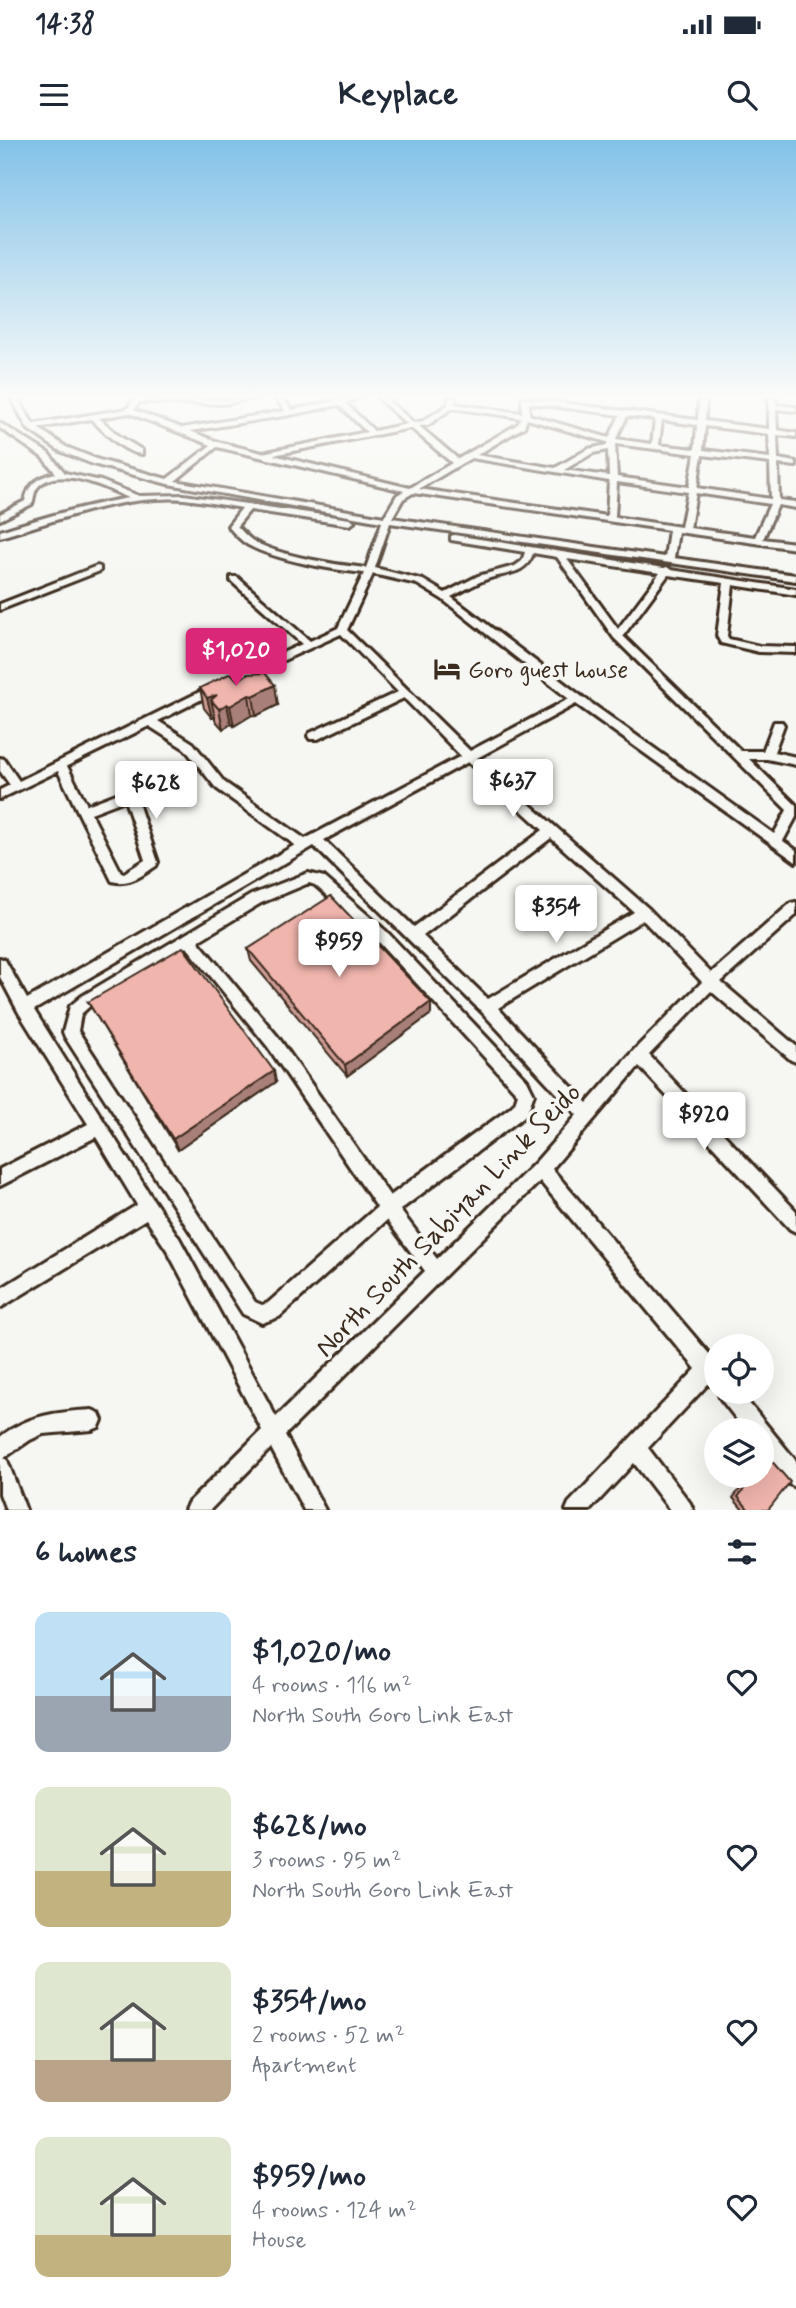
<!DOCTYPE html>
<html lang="en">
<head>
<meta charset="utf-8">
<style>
	:root { --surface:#fff; --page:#f6f6f7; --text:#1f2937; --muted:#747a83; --accent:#db2777 }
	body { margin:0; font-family:Mynerve,sans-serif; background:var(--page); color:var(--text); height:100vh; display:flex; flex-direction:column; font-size:26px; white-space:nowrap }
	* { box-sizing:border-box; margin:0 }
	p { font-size:23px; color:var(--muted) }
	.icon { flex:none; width:38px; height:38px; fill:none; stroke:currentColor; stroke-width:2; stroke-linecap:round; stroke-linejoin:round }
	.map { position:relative; height:1370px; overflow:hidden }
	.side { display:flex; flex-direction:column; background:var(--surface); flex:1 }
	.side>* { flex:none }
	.fabs { position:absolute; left:704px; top:1194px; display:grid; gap:14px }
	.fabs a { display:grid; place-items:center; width:70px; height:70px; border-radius:50%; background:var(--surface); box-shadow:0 7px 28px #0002; font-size:35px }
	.price { position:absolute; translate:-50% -60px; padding:0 16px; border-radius:7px; background:#fff; color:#222; font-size:23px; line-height:46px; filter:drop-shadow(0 2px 4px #0008) }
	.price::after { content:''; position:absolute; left:50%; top:42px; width:21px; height:16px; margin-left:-10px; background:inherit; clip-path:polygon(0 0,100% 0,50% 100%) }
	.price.selected { background:var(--accent); color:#fff }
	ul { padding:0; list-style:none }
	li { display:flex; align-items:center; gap:21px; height:175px; padding:0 35px }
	li span { display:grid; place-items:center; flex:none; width:196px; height:140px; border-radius:14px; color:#555 }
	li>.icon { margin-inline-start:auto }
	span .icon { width:84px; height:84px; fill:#fffc; stroke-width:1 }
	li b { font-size:30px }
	h2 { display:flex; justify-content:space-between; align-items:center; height:84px; padding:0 35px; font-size:30px }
	.status { display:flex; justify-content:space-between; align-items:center; height:49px; padding:0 35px; background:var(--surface); direction:ltr }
	.status svg { height:19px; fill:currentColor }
	header { display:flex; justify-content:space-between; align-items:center; height:91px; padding:0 35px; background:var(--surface); font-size:32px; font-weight:700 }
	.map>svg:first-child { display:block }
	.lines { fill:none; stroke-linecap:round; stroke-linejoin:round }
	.minor-casing { stroke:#3b2a1e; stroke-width:6 }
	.minor { fill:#f6f6f2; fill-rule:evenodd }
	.wall { fill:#ce9c95; stroke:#3b2a1e; stroke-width:2 }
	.shaded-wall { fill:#a87f79; stroke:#3b2a1e; stroke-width:2 }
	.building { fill:#f0b5ad; stroke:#3b2a1e; stroke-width:2 }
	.labels { text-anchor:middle; stroke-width:7; stroke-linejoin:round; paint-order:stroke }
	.poi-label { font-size:24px; fill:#3b2a1e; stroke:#f6f6f2; text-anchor:start }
	.near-street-label { font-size:28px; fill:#3b2a1e; stroke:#f6f6f2 }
</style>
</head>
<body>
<div class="status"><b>14:38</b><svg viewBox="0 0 49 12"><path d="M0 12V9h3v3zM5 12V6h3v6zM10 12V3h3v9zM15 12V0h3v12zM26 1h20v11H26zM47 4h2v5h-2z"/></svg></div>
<header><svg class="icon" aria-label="menu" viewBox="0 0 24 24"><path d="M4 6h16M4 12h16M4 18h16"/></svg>Keyplace<svg class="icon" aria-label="search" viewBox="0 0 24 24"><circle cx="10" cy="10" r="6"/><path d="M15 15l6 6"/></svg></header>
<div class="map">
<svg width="796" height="1370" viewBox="0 0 796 1370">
	<rect width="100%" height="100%" fill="#f6f6f2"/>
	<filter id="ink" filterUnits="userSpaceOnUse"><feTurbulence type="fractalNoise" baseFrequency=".0143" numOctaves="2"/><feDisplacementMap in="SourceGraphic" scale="14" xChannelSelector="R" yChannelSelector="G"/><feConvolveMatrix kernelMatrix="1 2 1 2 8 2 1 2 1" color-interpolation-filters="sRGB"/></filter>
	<g filter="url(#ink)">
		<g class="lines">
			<!-- minor casing -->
			<g class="minor-casing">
				<g id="minor">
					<path d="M11,258H18L33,284L127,269L135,258L223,260L255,258L223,264L139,262L134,270L182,288L285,271L276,258H282L292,270L335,261L333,258L342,259L358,258L345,263L374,291L407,284L378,258H385L414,283L423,281L448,265L449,258H455V264L522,273V258H529V259L698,280L699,258H706L705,281L769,289V258H775L776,265L796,267V271L776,269L777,290L796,293V297L777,295L778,319L796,322V326L778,324L779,360L796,362V368L778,365L763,399L796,403V409L678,392L674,418L796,435V441L390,383L375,428L423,440L445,453L478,436L515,426L522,421L525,412L451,400V396L454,395L664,428L667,427L671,430L796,449V455L733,445L727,496L729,499L759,506L796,507V513L759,512L721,503L717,496L724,443L668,435L623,496L741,611H763L774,582H782L784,585L774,612L796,617V625L767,619H749L796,665V677L783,701L796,710V722L576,564L477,618L649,769L711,833L791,763L796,762V775L721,842L796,906V922L791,920L711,851L649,915L796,1071V1092L790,1089L639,926L552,1029L716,1222V1247L708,1244L648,1308L690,1363L693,1370H670L634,1323L590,1370H566L569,1363L696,1229L540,1041L285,1295L325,1370H304L271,1308L210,1370H185L188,1363L262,1290L167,1110L146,1079L0,1168V1149L137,1065L96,997L0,1046V1029L88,984L19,873L0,837V818L5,820L27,859L295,705L216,648L185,609L149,586L67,626L87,665L124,651L134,654L136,657L158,722L156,726C142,735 130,746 112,741L58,631L0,659V650L10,645L0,631V618L4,619L19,641L234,535L302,504L231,441V437H237L310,501L338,488L364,433C333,430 275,420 248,405C240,400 233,392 228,386L242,368C223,365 203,361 184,359C120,355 60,380 0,397V391C42,378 85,365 129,358C107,348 56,323 37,348C34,352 34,359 32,364L0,380V374L25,361C29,342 39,337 56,333L42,317L0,288V283L48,313L65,333L101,341L139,356L184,355L350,379L354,382L350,385L250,370L237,386C242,391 247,397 253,401C279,416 336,425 366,428L382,382L168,344L93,324L60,311L28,289ZM529,263L620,275L609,298L529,275ZM339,265L367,292L262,313L218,302L190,291L290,275ZM452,268L521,278L518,284L458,319L419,286L428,285ZM129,273L211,305L167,339L99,320L66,307L38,288L91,279C105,292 123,313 142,314V310L119,296L99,278ZM627,276L655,279L652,304L616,299ZM527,279L607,302V305L588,309L555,328L477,315L524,287ZM662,280L697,285L695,309L659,305ZM705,286L769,294L770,318L703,310ZM411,288L452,323L410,348L273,315ZM615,304L695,314L689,347L617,337ZM217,307L404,351L397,355L384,377L175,341ZM608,310L609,336L564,330L593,313ZM702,315L770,323L771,359L697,348ZM471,318L609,341L607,376L419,349ZM617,342L688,352L681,387L615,377ZM413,353L669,390L665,417L392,378L403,359ZM696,353L770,364L755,397L690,388ZM533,413L557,417L614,498L787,670L774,694L581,556L451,457C461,452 471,446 482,441C501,432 526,437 533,413ZM567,419L660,433L618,489ZM373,434L417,444L442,459L569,559L470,611L347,490ZM341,494L398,552L310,593L308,596L310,599H318L404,558L461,616L305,699L224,642L193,603L158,581L242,539ZM468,622L543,690L414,787L324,700ZM125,660L145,720L124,733L121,732L91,673ZM551,698L634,772L488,859L423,796ZM314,706L482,872L577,975L535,1023L437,1119L400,1070L522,978L527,973L534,954L527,940L387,792L324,737L308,733L251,755L82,856L70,866L63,892L65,897L243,1174L262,1183L279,1177L387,1080L425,1131L276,1277L179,1098L154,1061L34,870ZM309,743L315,745L377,800L518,954L515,963L510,968L390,1056L278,897L198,801L261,763ZM643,780L702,842L634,910L587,963L498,868ZM187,807L268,907L377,1067L268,1163L262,1165L255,1162L78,891L81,874L92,864Z"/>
					<path d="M97,426L100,427V431L0,470V464Z"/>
					<path d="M718,1251H739L796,1321V1347L789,1344L761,1310V1290H745L720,1258Z"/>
					<path d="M92,1270L99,1273L102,1280L99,1287L92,1290L43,1294L30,1300L4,1318L7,1320L26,1370H6L0,1354V1297C28,1275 57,1272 92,1270Z"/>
				</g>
			</g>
			<!-- minor -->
			<use href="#minor" class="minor"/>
		</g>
		<!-- wall -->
		<g class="wall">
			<path d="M238,541L278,565L256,576L252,575L234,586L231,584L223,589L215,580V577L212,578L204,568L200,548Z"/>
			<path d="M248,809L431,862V874L347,936L251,821Z"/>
			<path d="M88,862L276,942L178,1010Z"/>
			<path d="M769,1318L768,1370H743L733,1358L751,1335H761V1323L763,1320Z"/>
		</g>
		<!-- shaded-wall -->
		<g class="shaded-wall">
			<path d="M275,545L278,565L256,576L253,556Z"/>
			<path d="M217,555L227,564L231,584L223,589L219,569L211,560L215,577L212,578L207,558Z"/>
			<path d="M249,555L252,575L234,586L230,566Z"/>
			<path d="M431,862V874L347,936L345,925Z"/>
			<path d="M274,931L276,942L178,1010L173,999Z"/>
		</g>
		<!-- building -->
		<g class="building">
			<path d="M231,533L238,541L247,534L265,533L275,545L253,556L249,555L230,566L227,564L219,569L211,560L217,555L207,558L200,548Z"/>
			<path d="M331,756L431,862L345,925L248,809Z"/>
			<path d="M183,807L274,931L173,999L88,862Z"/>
			<path d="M769,1318L790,1342L768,1370H749L738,1357L755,1335H761V1328Z"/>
		</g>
	</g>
	<!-- sky -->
	<linearGradient id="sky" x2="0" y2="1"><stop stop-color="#82c2e8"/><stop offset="0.57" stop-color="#fbfbf9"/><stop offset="1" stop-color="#fbfbf9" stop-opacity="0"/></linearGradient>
	<rect width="796" height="449" fill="url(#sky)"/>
	<!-- icons -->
	<defs>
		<g id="hotel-bare" transform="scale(2.1)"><path d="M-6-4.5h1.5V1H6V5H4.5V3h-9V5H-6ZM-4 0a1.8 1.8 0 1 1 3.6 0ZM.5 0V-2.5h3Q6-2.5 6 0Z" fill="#3b2a1e" stroke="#f6f6f2" stroke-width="2.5" paint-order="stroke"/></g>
	</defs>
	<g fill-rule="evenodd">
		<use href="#hotel-bare" x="447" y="529"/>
	</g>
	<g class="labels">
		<!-- poi labels -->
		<g class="poi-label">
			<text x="468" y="537">Goro guest house</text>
		</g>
		<!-- near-street labels -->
		<g class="near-street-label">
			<text transform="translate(447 1079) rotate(-46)" y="10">North South Sabiyan Link Seido</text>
		</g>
	</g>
</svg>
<div class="fabs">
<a><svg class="icon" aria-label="locate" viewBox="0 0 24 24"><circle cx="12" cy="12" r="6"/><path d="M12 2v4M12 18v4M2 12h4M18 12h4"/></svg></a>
<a><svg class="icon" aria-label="layers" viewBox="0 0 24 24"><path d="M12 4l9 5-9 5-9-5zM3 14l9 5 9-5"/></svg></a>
</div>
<b class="price selected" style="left:236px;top:548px">$1,020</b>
<b class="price" style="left:513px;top:679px">$637</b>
<b class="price" style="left:156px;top:681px">$628</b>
<b class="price" style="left:556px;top:805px">$354</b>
<b class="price" style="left:339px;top:839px">$959</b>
<b class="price" style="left:704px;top:1012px">$920</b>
</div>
<section class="side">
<h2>6 homes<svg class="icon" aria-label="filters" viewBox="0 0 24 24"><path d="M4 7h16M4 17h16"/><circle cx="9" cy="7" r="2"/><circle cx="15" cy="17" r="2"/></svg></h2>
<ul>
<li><span style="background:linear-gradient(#bfe0f5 60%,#9aa5b1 0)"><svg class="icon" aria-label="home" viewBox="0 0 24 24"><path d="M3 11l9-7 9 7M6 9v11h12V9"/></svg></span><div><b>$1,020/mo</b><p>4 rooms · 116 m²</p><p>North South Goro Link East</p></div><svg class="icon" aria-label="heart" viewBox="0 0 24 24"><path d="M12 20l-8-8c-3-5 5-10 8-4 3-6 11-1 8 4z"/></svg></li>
<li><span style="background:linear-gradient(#dfe7d0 60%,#c2b280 0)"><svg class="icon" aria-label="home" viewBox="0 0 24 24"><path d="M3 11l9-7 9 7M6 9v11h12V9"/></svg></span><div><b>$628/mo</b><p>3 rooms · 95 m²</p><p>North South Goro Link East</p></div><svg class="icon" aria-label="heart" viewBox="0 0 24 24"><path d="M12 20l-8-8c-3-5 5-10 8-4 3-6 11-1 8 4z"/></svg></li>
<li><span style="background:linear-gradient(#dfe7d0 70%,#b9a48a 0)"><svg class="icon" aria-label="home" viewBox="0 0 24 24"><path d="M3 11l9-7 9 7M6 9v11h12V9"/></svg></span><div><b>$354/mo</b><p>2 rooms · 52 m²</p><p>Apartment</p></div><svg class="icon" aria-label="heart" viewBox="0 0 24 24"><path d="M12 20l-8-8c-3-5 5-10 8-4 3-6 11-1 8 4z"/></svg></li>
<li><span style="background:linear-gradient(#dfe7d0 70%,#c2b280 0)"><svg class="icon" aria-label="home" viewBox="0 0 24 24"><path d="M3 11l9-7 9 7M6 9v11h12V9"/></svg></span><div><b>$959/mo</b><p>4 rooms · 124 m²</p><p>House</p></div><svg class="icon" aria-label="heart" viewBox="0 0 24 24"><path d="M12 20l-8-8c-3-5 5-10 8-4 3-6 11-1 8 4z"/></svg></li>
</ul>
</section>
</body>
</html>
